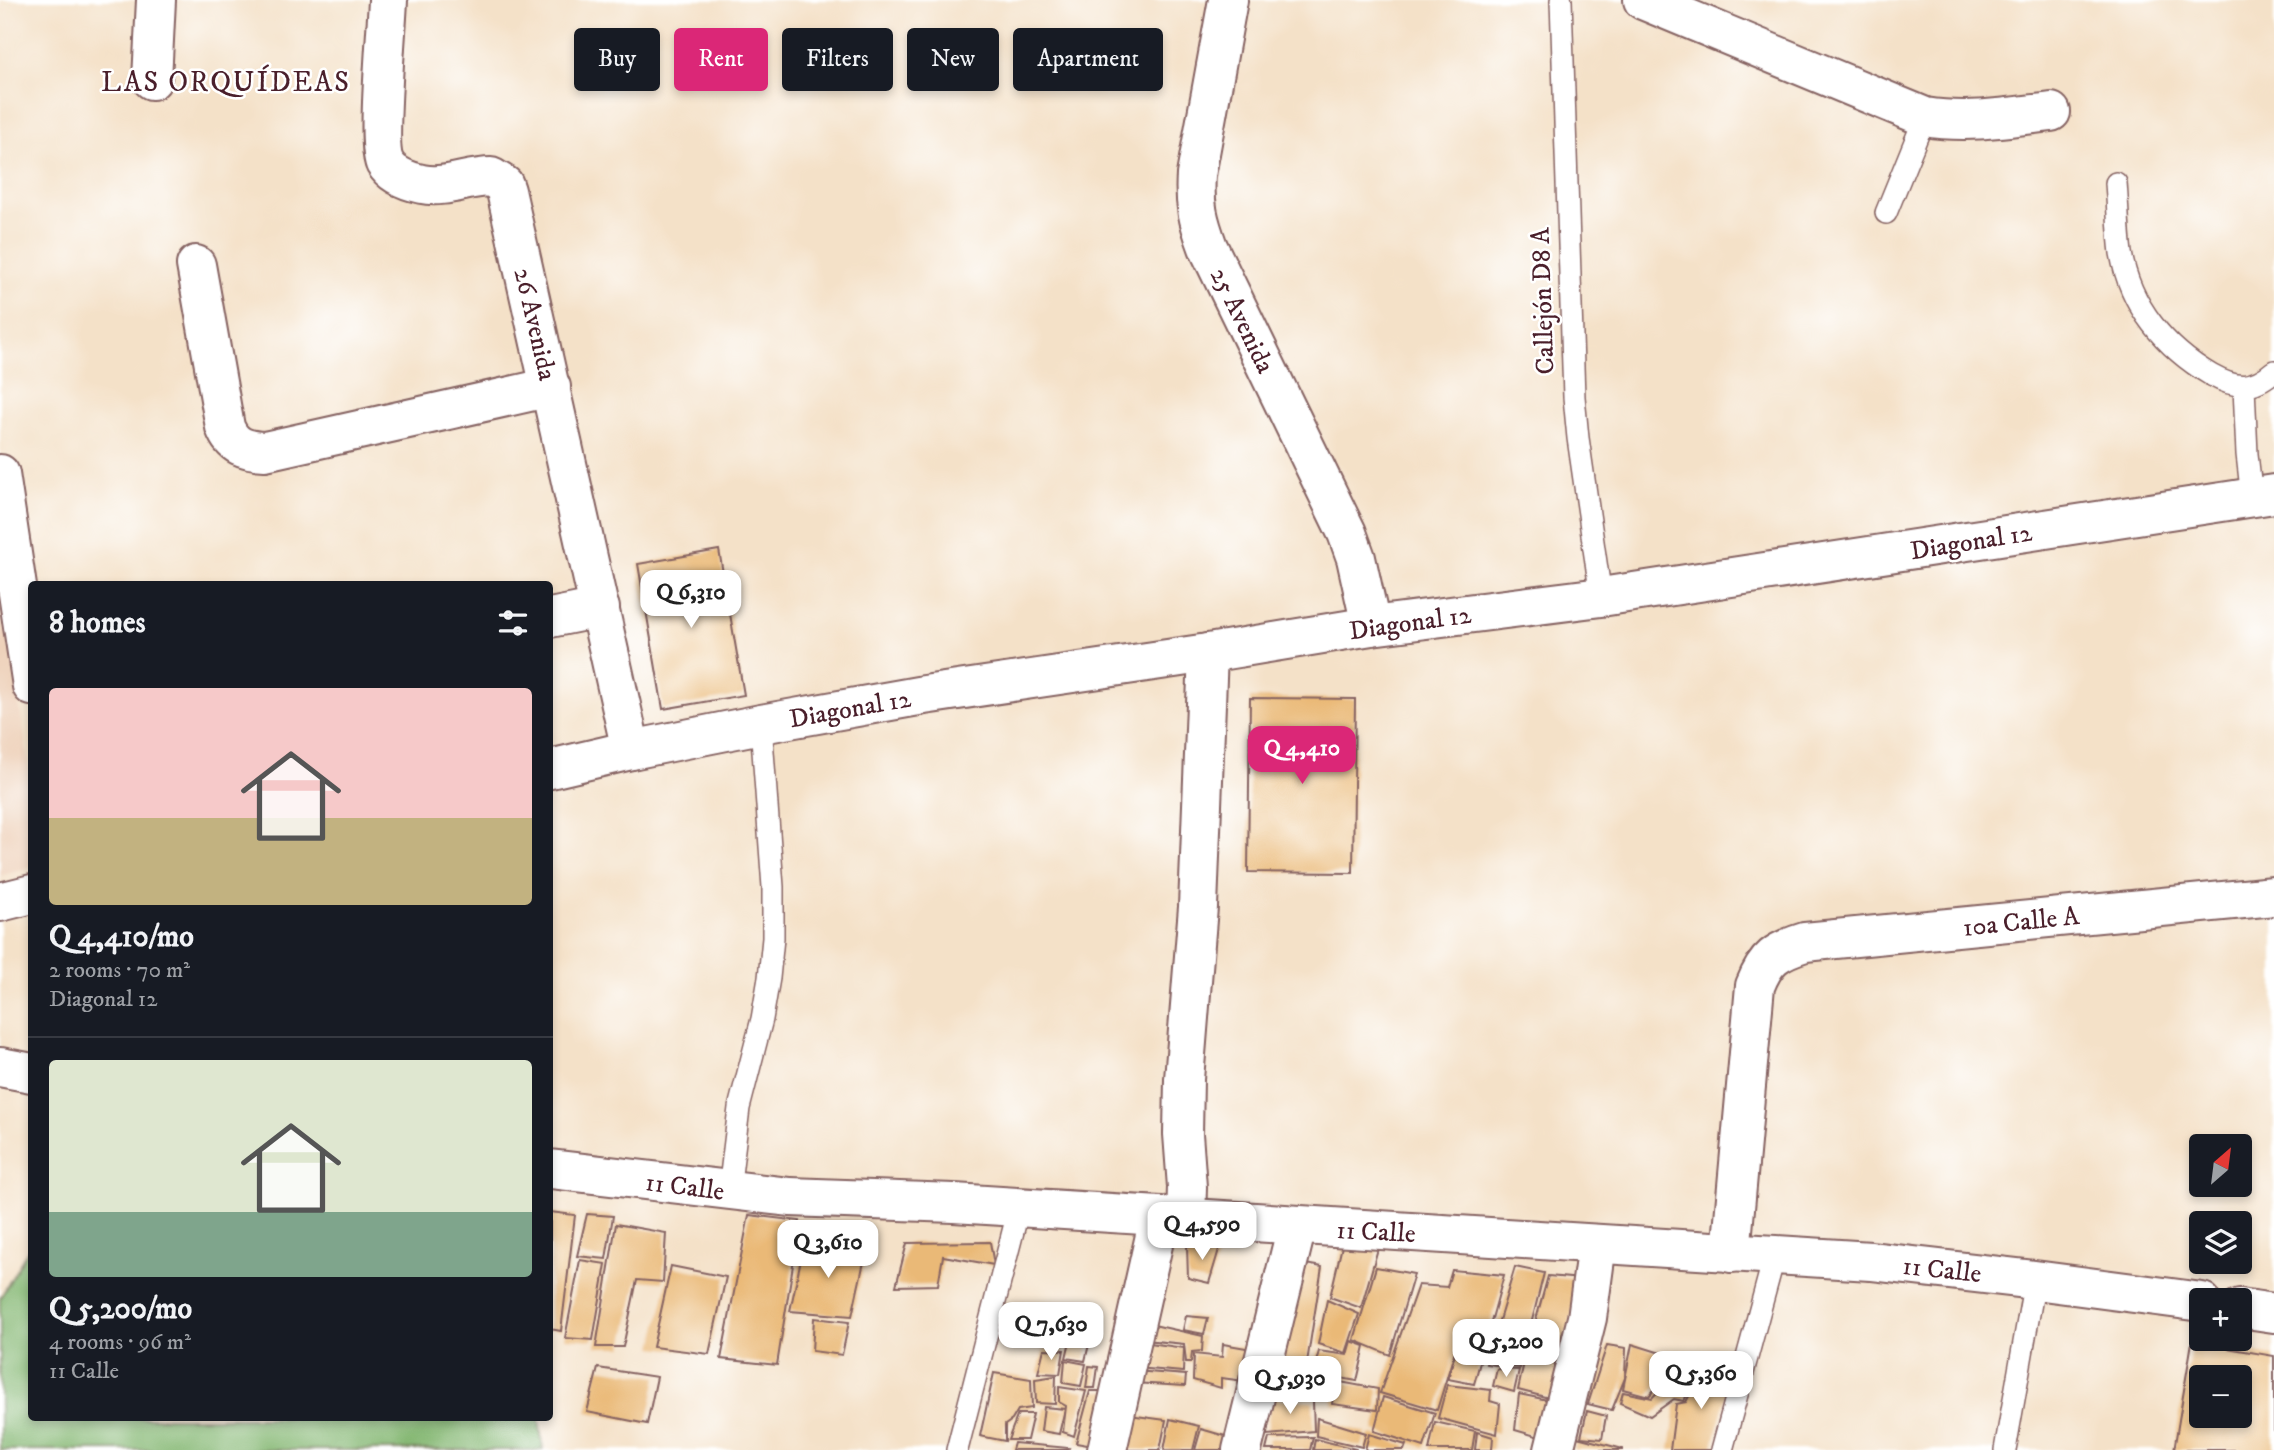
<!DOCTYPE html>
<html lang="en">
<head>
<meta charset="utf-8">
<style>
	:root { --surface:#171b24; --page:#20242c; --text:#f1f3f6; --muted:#9ea1a6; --line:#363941; --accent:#db2777 }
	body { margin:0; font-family:"IM FELL DW Pica",serif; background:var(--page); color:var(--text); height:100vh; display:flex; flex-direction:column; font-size:26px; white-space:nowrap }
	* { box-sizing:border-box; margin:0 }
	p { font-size:23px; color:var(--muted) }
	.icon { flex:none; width:38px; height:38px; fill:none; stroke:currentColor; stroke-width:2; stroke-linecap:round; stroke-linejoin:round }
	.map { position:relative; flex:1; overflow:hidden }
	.details { position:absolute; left:28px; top:581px; width:525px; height:840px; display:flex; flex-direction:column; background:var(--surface); border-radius:7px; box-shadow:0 4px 10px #0003 }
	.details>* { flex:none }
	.guide { position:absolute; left:574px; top:28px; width:665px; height:63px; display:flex; gap:14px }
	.needle { width:46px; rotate:28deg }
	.controls { position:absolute; left:2189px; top:1134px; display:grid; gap:14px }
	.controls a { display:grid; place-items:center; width:63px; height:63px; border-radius:7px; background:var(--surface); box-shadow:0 4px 10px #0003; font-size:35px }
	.price { position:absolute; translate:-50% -60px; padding:0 16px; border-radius:14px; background:#fff; color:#222; font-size:23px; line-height:46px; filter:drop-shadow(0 2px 4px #0008) }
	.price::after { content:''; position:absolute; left:50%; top:42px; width:21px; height:16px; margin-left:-10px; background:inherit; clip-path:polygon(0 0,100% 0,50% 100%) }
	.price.active { background:var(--accent); color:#fff }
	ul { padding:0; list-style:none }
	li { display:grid; align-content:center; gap:14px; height:371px; padding:0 21px }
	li+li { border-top:2px solid var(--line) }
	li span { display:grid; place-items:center; height:217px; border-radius:7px; color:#555 }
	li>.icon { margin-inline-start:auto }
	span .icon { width:126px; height:126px; fill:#fffc; stroke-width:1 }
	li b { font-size:30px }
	h2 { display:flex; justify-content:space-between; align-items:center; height:84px; padding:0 21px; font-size:30px }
	.chip { padding:0 24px; border-radius:7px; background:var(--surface); box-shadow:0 4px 10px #0003; font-size:24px; line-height:63px }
	.chip.active { background:var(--accent); color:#fff }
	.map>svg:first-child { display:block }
	.built { fill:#eed1ba }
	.forest { fill:#84b772; stroke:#676b4e; stroke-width:2 }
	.building { fill:#eab977; fill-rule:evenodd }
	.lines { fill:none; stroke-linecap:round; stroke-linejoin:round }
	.lane-casing { stroke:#866362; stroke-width:24 }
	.street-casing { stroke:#866362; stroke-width:42 }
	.secondary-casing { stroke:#866362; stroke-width:42 }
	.lane { stroke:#fff; stroke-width:21 }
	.street { stroke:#fff; stroke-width:38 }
	.secondary { stroke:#fff; stroke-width:38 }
	.labels { text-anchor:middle; stroke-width:5; stroke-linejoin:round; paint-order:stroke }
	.street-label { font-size:26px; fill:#4a1f2b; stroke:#fff }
	.neighbourhood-label { font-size:28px; letter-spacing:2px; fill:#4a1f2b; stroke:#fff }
</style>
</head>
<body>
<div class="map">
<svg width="2274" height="1450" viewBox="0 0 2274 1450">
	<rect width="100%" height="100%" fill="#fff"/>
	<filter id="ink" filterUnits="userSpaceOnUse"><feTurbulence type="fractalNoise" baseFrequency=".0143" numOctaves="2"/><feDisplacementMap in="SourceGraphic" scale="14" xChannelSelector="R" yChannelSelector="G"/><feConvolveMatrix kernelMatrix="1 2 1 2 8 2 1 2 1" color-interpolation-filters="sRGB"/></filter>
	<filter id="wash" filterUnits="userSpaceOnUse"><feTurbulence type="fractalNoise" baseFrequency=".00686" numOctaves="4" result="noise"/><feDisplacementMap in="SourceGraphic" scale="28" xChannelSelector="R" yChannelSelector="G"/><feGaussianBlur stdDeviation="1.57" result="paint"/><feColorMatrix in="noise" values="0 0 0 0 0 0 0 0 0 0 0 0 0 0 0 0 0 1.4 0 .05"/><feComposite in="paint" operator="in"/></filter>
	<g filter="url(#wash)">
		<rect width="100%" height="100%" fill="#f4e1c8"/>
		<!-- built -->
		<path class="built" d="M0,582L32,786L31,867L0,876Z"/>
		<!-- forest -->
		<path class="forest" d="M31,1245L32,1418H539L543,1450H0V1298Z"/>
		<g id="blocks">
			<!-- building -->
			<g class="building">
				<path d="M719,550L744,695L663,709L638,564Z"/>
				<path d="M1250,698L1355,699L1353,873L1248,872Z"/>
				<path d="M550,1212L575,1215L561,1331L550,1329Z"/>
				<path d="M587,1214L613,1216L606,1259L577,1256Z"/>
				<path d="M749,1215L800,1221L777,1365L721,1359Z"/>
				<path d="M616,1224L666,1233L663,1282L637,1280L623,1347H596Z"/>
				<path d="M990,1242L994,1265L943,1256L938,1285L896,1286L907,1243Z"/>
				<path d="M804,1245L867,1248L852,1316L790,1311Z"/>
				<path d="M1379,1245L1361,1308L1330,1297L1342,1246Z"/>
				<path d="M1187,1246H1220L1209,1283L1188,1278Z"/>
				<path d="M580,1260L606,1264L593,1340L565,1338Z"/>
				<path d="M1300,1263L1322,1267L1303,1388L1274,1385Z"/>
				<path d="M671,1266L726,1277L709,1354L653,1347Z"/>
				<path d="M1376,1267L1414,1274L1390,1355L1354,1340Z"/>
				<path d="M1515,1267L1544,1273L1520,1368L1486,1364Z"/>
				<path d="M1452,1270L1504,1275L1474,1384L1448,1379L1461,1331L1437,1410L1380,1393L1418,1285L1447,1287Z"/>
				<path d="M1548,1276L1581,1279L1562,1356L1528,1349Z"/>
				<path d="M1327,1300L1359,1314L1346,1353L1318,1344Z"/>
				<path d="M1186,1316L1208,1318L1204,1334L1183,1330Z"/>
				<path d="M814,1318L849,1322L842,1355L812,1351Z"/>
				<path d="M1149,1324L1203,1336L1202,1351L1192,1352L1191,1362H1186L1184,1344L1146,1340Z"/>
				<path d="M1072,1333L1091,1336L1085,1361L1066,1358Z"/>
				<path d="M1351,1341L1365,1346L1357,1381L1313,1373L1319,1351L1347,1355Z"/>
				<path d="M1143,1342L1184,1348L1183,1372L1137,1368Z"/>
				<path d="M2192,1342L2274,1356V1450H2174ZM2202,1377H2240V1416H2202Z"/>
				<path d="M1223,1344L1252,1349L1244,1381L1221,1378V1388L1193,1380L1194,1354L1222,1357Z"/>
				<path d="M1632,1344L1664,1354L1660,1383L1649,1396L1623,1389Z"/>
				<path d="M1607,1345L1626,1348L1625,1378L1612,1410L1588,1404Z"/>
				<path d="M1044,1349L1064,1350L1060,1374L1038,1373Z"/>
				<path d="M1526,1353L1563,1362L1553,1399L1518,1390Z"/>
				<path d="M1669,1356L1702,1363L1684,1401L1674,1399L1650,1416L1620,1403L1623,1392L1652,1398L1664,1385Z"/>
				<path d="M1065,1360L1086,1364L1081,1386L1063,1383Z"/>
				<path d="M1706,1364L1733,1370L1712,1450H1670L1676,1404L1686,1402Z"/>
				<path d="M1089,1366L1098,1367L1095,1388H1086Z"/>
				<path d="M598,1368L657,1377L647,1424L587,1412Z"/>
				<path d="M1497,1369L1519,1370L1514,1392L1493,1386Z"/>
				<path d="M1134,1371L1186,1375L1185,1386L1133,1383Z"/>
				<path d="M994,1373L1031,1379L1032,1408L1018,1410L1012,1420L1005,1425V1441L980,1436Z"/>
				<path d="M1056,1376L1055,1404L1036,1403L1035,1379Z"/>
				<path d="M1335,1381L1378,1389L1377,1410L1332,1404Z"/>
				<path d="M1447,1385L1491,1390L1490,1401L1500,1404L1497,1434L1438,1418Z"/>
				<path d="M1059,1387L1086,1391L1074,1436L1063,1432L1066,1406L1059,1402Z"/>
				<path d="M1090,1391H1115L1099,1447L1076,1443Z"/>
				<path d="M1519,1394L1557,1402L1546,1439L1515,1430Z"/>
				<path d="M1383,1397L1435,1413L1424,1447L1374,1431Z"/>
				<path d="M1270,1398L1313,1401L1314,1431L1267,1435Z"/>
				<path d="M1044,1407L1065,1409L1059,1434L1041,1431Z"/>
				<path d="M1587,1411L1606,1416L1602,1439L1581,1437Z"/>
				<path d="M1018,1414H1033L1027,1440H1008Z"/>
				<path d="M1129,1415L1166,1420L1160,1450H1121Z"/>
				<path d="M1317,1418L1366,1433L1362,1447L1316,1436Z"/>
				<path d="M1170,1419L1199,1426L1193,1450H1164Z"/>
				<path d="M1435,1422L1475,1431L1472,1450H1429Z"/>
				<path d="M1201,1429L1232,1438L1229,1450H1195Z"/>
				<path d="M1477,1432L1493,1437L1492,1450H1475Z"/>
				<path d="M1369,1434L1406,1445L1404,1450H1365Z"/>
				<path d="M1313,1437L1310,1450H1266L1269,1438Z"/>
				<path d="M1577,1437L1623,1449V1450H1574Z"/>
				<path d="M1315,1439L1356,1449V1450H1313Z"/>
				<path d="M1014,1443L1069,1448L1068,1450H1012Z"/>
			</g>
		</g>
	</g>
	<g filter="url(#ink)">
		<use href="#blocks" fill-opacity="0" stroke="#866362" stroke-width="2"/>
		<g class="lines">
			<!-- lane casing -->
			<g class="lane-casing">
				<g id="lane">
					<path d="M1561,0L1574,397L1578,438L1601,597"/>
					<path d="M2116,183C2118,206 2118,230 2121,253C2130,306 2165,348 2211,375C2236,389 2252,390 2274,371"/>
					<path d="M1886,213L1925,117"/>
					<path d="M2244,387L2247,454L2252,498"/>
					<path d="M729,1191L739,1108L762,1019L769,978L773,938V887L761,724"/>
					<path d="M957,1450L1019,1208"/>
					<path d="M1722,1450L1775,1254"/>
					<path d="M2005,1450L2035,1280"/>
				</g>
			</g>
			<!-- street casing -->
			<g class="street-casing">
				<g id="street">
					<path d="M388,0C387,27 376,146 385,163C392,175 408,181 422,184C445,189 468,177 491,177L504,185L506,191L631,750"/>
					<path d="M1228,0L1196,175C1194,204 1198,220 1208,247L1347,533L1356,558L1371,626"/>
					<path d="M1643,0L1925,117C1968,124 2008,117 2051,112"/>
					<path d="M152,80L156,0"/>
					<path d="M196,265L225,427C232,446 245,450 265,451L551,387"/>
					<path d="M0,474L32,686"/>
					<path d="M550,618L600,608"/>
					<path d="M1186,1219L1187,1187L1183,1134L1184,1079L1198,907L1208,653"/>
					<path d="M1731,1253L1755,986C1766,958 1776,951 1805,942L2274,896"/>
					<path d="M1107,1450L1159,1218"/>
					<path d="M1242,1450L1297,1226"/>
					<path d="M1554,1450L1587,1318L1597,1244"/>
				</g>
			</g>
			<!-- secondary casing -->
			<g class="secondary-casing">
				<g id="secondary">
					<path d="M550,769L631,750L761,724L924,695L1208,653L1371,626L1601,597L2274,494"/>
					<path d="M0,902L32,894"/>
					<path d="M0,1067L32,1073"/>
					<path d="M550,1169L790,1197L954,1203L1871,1261L2035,1280L2202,1302"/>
					<path d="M2240,1308L2274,1313"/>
				</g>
			</g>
			<!-- lane -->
			<use href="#lane" class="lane"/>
			<!-- street -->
			<use href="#street" class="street"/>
			<!-- secondary -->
			<use href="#secondary" class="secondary"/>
		</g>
	</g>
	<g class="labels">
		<!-- street labels -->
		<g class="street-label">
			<text transform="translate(1542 301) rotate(-92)" y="9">Callejón D8 A</text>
			<text transform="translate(1243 320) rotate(64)" y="9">25 Avenida</text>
			<text transform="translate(536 324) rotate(77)" y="9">26 Avenida</text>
			<text transform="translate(1971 541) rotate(-9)" y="9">Diagonal 12</text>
			<text transform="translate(1410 622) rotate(-8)" y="9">Diagonal 12</text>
			<text transform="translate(850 708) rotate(-10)" y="9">Diagonal 12</text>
			<text transform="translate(2021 921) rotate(-6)" y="9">10a Calle A</text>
			<text transform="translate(685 1186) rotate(7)" y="9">11 Calle</text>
			<text transform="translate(1376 1231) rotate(3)" y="9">11 Calle</text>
			<text transform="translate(1942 1269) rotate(6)" y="9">11 Calle</text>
		</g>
		<!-- neighbourhood labels -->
		<g class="neighbourhood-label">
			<text x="226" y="91">LAS ORQUÍDEAS</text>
		</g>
	</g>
</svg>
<div class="controls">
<a><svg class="needle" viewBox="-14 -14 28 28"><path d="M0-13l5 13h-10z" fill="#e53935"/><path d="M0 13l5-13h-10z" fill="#9ea1a6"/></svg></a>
<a><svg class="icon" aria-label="layers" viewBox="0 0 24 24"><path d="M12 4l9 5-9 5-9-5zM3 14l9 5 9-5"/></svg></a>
<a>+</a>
<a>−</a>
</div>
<b class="price" style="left:691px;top:630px">Q 6,310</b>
<b class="price active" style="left:1302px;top:786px">Q 4,410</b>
<b class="price" style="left:1202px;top:1262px">Q 4,590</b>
<b class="price" style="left:828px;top:1280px">Q 3,610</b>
<b class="price" style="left:1051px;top:1362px">Q 7,630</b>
<b class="price" style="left:1506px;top:1379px">Q 5,200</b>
<b class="price" style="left:1701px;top:1411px">Q 5,360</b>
<b class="price" style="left:1290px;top:1416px">Q 5,930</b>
<div class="guide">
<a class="chip">Buy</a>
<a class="chip active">Rent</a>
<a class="chip">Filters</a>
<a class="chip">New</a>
<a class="chip">Apartment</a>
</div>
<section class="details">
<h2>8 homes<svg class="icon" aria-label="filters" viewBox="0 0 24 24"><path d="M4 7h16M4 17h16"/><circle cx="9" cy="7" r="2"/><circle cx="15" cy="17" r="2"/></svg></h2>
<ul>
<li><span style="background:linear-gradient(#f6c9c9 60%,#c2b280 0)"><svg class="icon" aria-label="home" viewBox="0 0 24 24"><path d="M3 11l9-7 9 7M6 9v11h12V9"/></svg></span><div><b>Q 4,410/mo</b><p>2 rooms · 70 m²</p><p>Diagonal 12</p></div></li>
<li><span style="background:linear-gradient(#dfe7d0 70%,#7fa58c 0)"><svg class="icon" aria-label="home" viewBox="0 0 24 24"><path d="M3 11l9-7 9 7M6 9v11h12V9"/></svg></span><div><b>Q 5,200/mo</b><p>4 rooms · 96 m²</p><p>11 Calle</p></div></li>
</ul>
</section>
</div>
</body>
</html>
